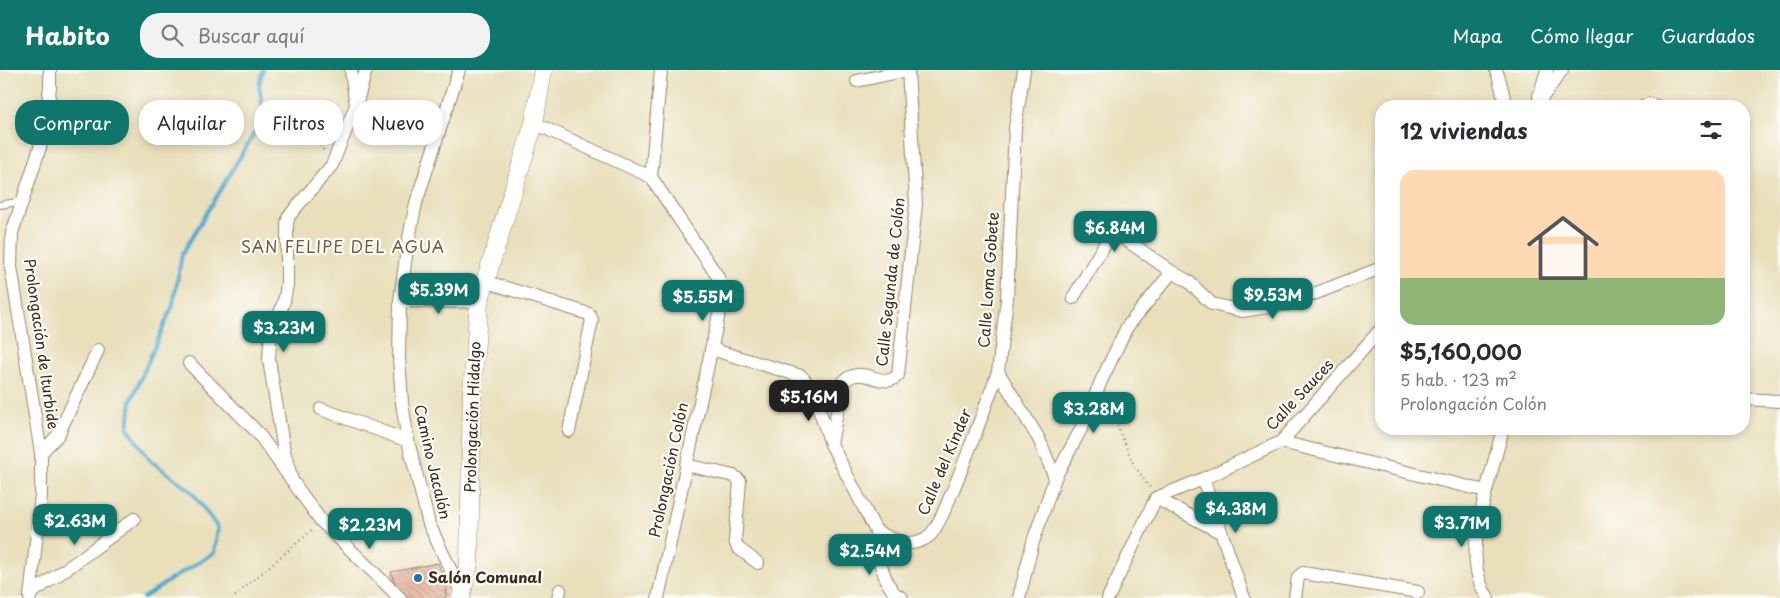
<!DOCTYPE html>
<html lang="es">
<head>
<meta charset="utf-8">
<style>
	:root { --surface:#fff; --page:#f2f2f3; --text:#2b2b33; --muted:#7c7c81; --line:#e1e1e2; --accent:#0f766e }
	body { margin:0; font-family:"Playpen Sans",sans-serif; background:var(--page); color:var(--text); height:100vh; display:flex; flex-direction:column; font-size:19px; white-space:nowrap }
	* { box-sizing:border-box; margin:0 }
	p { font-size:16px; color:var(--muted) }
	.icon { flex:none; width:28px; height:28px; fill:none; stroke:currentColor; stroke-width:2; stroke-linecap:round; stroke-linejoin:round }
	.map { position:relative; flex:1; overflow:hidden }
	.panel { position:absolute; left:1375px; top:30px; width:375px; height:335px; display:flex; flex-direction:column; background:var(--surface); border-radius:20px; box-shadow:0 2px 8px #0003 }
	.panel>* { flex:none }
	.banner { position:absolute; left:15px; top:30px; width:475px; height:45px; display:flex; gap:10px }
	.price { position:absolute; translate:-50% -42px; padding:0 11px; border-radius:10px; background:var(--accent); color:#fff; font-size:16px; line-height:32px; filter:drop-shadow(0 1px 2px #0008) }
	.price::after { content:''; position:absolute; left:50%; top:30px; width:15px; height:11px; margin-left:-8px; background:inherit; clip-path:polygon(0 0,100% 0,50% 100%) }
	.price.selected { background:#222; color:#fff }
	ul { padding:0; list-style:none }
	li { display:grid; align-content:center; gap:10px; height:265px; padding:0 25px }
	li+li { border-top:1px solid var(--line) }
	li span { display:grid; place-items:center; height:155px; border-radius:15px; color:#555 }
	li>.icon { margin-inline-start:auto }
	span .icon { width:90px; height:90px; fill:#fffc; stroke-width:1 }
	li b { font-size:21px }
	h2 { display:flex; justify-content:space-between; align-items:center; height:60px; padding:0 25px; font-size:21px }
	.chip { padding:0 18px; border-radius:20px; background:var(--surface); box-shadow:0 2px 8px #0003; font-size:18px; line-height:45px }
	.chip.selected { background:var(--accent); color:#fff }
	header { display:flex; align-items:center; gap:30px; box-sizing:border-box; height:70px; padding:0 25px; background:var(--accent); color:#fff }
	header strong { font-size:24px }
	nav { display:flex; gap:28px; margin-inline-start:auto; font-size:18px }
	.search { width:350px; height:45px; background:var(--page); display:flex; align-items:center; gap:12px; box-sizing:border-box; padding:0 18px; border-radius:20px; color:var(--muted); font-size:19px }
	.map>svg:first-child { display:block }
	.lines { fill:none; stroke-linecap:round; stroke-linejoin:round }
	.stream { stroke:#51a9ce; stroke-width:4 }
	.building { fill:url(#building-back-hatch) }
	.lane-casing { stroke:#92846c; stroke-width:8 }
	.street-casing { stroke:#92846c; stroke-width:14 }
	.secondary-casing { stroke:#92846c; stroke-width:19 }
	.path { stroke:#92846c; stroke-width:2.5; stroke-dasharray:1 4; stroke-linecap:butt }
	.lane { stroke:#fff; stroke-width:6 }
	.street { stroke:#fff; stroke-width:12 }
	.secondary { stroke:#fff; stroke-width:18 }
	.poi-dot { fill:#1f6fb2; stroke:#fdfcf7; stroke-width:2 }
	.labels { text-anchor:middle; stroke-width:4.5; stroke-linejoin:round; paint-order:stroke }
	.street-label { font-size:15px; fill:#3b2a1e; stroke:#fdfcf7 }
	.poi-label { font-size:15px; font-weight:bold; fill:#3b2a1e; stroke:#fdfcf7; text-anchor:start }
	.neighbourhood-label { font-size:16px; letter-spacing:1px; fill:#755645; stroke:#fdfcf7 }
</style>
</head>
<body>
<header>
<strong>Habito</strong>
<div class="search"><svg class="icon" aria-label="search" viewBox="0 0 24 24"><circle cx="10" cy="10" r="6"/><path d="M15 15l6 6"/></svg>Buscar aquí</div>
<nav><a>Mapa</a><a>Cómo llegar</a><a>Guardados</a></nav>
</header>
<div class="map">
<svg width="1780" height="528" viewBox="0 0 1780 528">
	<defs>
		<pattern id="building-back-hatch" width="6" height="6" patternUnits="userSpaceOnUse" patternTransform="scale(1.25)"><rect width="6" height="6" fill="#e1a78d"/><path d="M-1 5l2 2M0 0l6 6M5-1l2 2" fill="none" stroke="#b88873"/></pattern>
	</defs>
	<rect width="100%" height="100%" fill="#fdfcf7"/>
	<filter id="ink" filterUnits="userSpaceOnUse"><feTurbulence type="fractalNoise" baseFrequency=".02" numOctaves="2"/><feDisplacementMap in="SourceGraphic" scale="10" xChannelSelector="R" yChannelSelector="G"/><feConvolveMatrix kernelMatrix="1 2 1 2 8 2 1 2 1" color-interpolation-filters="sRGB"/></filter>
	<filter id="wash" filterUnits="userSpaceOnUse"><feTurbulence type="fractalNoise" baseFrequency=".0096" numOctaves="4" result="noise"/><feDisplacementMap in="SourceGraphic" scale="20" xChannelSelector="R" yChannelSelector="G"/><feGaussianBlur stdDeviation="1.12" result="paint"/><feColorMatrix in="noise" values="0 0 0 0 0 0 0 0 0 0 0 0 0 0 0 0 0 1.4 0 .05"/><feComposite in="paint" operator="in"/></filter>
	<g filter="url(#wash)">
		<rect width="100%" height="100%" fill="#e9dfbb"/>
		<g class="lines">
			<!-- stream -->
			<path class="stream" d="M143,528L170,510L214,483L218,458L191,421L150,390L128,358L131,331L173,235L182,184L264,47L259,15L263,0"/>
		</g>
		<g id="blocks">
			<!-- building -->
			<path class="building" d="M438,493L445,514L446,528H403L398,524L391,502Z"/>
		</g>
	</g>
	<g filter="url(#ink)">
		<use href="#blocks" fill-opacity="0" stroke="#92846c" stroke-width="1"/>
		<g class="lines">
			<!-- lane casing -->
			<g class="lane-casing">
				<path id="lane" d="M0,135L22,131"/>
			</g>
			<!-- street casing -->
			<g class="street-casing">
				<g id="street">
					<path d="M351,0L355,30"/>
					<path d="M459,0L416,133L407,178L400,231L399,287L402,333L408,371L429,454L461,522"/>
					<path d="M1024,0L1015,58L1007,229L998,302L1039,369L1055,408"/>
					<path d="M1496,0L1499,8L1506,36"/>
					<path d="M857,11L908,0"/>
					<path d="M1539,26L1547,0"/>
					<path d="M1536,36L1562,0"/>
					<path d="M1643,36L1649,34L1657,36"/>
					<path d="M534,53L651,107L718,207L723,225L658,528"/>
					<path d="M651,107L661,0"/>
					<path d="M484,211L589,244L592,250L569,361"/>
					<path d="M1073,228L1109,167L1119,165L1172,202L1188,211L1212,234L1242,241L1288,234L1381,198"/>
					<path d="M400,231L479,232"/>
					<path d="M711,279L801,306L812,319L831,374L876,461L881,496L887,512L894,523L902,528"/>
					<path d="M189,293L258,363L321,451L400,528"/>
					<path d="M1744,329L1780,331"/>
					<path d="M321,339L408,371"/>
					<path d="M1281,372L1486,421L1503,359"/>
					<path d="M831,374L843,312C864,292 883,322 898,305L916,134L908,0"/>
					<path d="M41,383L58,365L98,280"/>
					<path d="M686,395L734,406L740,411L735,471L738,478L758,493"/>
					<path d="M1203,409L1244,528"/>
					<path d="M292,410L284,381L269,290L270,272L284,231L287,215V153L289,146L332,95L356,35L366,0"/>
					<path d="M1486,421C1478,456 1466,496 1488,528"/>
					<path d="M1156,428L1220,462"/>
					<path d="M876,461C893,470 911,480 929,466C937,460 947,434 951,425C968,385 983,343 998,302"/>
					<path d="M30,524L72,495L134,449"/>
					<path d="M30,528L41,425V383L11,197L12,163L44,65L50,17V0"/>
					<path d="M558,528L560,520"/>
					<path d="M1019,528L1033,472L1055,408L1081,359L1102,309L1127,257L1172,202"/>
					<path d="M1108,528L1156,428L1203,409L1281,372L1381,259"/>
					<path d="M1295,528L1298,507L1303,503L1418,522"/>
				</g>
			</g>
			<!-- secondary casing -->
			<g class="secondary-casing">
				<path id="secondary" d="M461,528L469,493L472,323L479,232L534,53L543,0"/>
			</g>
			<!-- path -->
			<g class="path">
				<path d="M305,55L324,81"/>
				<path d="M1107,332L1134,395L1150,418"/>
				<path d="M235,526L312,460"/>
			</g>
			<!-- lane -->
			<use href="#lane" class="lane"/>
			<!-- street -->
			<use href="#street" class="street"/>
			<!-- secondary -->
			<use href="#secondary" class="secondary"/>
		</g>
	</g>
	<!-- markers -->
	<circle class="poi-dot" cx="418" cy="508" r="5"/>
	<g class="labels">
		<!-- street labels -->
		<g class="street-label">
			<text transform="translate(989 210) rotate(-86)" y="5">Calle Loma Gobete</text>
			<text transform="translate(891 212) rotate(-84)" y="5">Calle Segunda de Colón</text>
			<text transform="translate(41 274) rotate(82)" y="5">Prolongación de Iturbide</text>
			<text transform="translate(1300 325) rotate(-47)" y="5">Calle Sauces</text>
			<text transform="translate(473 347) rotate(-88)" y="5">Prolongación Hidalgo</text>
			<text transform="translate(432 392) rotate(77)" y="5">Camino Jacalón</text>
			<text transform="translate(945 392) rotate(-67)" y="5">Calle del Kinder</text>
			<text transform="translate(669 400) rotate(-78)" y="5">Prolongación Colón</text>
		</g>
		<!-- poi labels -->
		<g class="poi-label">
			<text x="428" y="513">Salón Comunal</text>
		</g>
		<!-- neighbourhood labels -->
		<g class="neighbourhood-label">
			<text x="343" y="183">SAN FELIPE DEL AGUA</text>
		</g>
	</g>
</svg>
<b class="price" style="left:1115px;top:183px">$6.84M</b>
<b class="price" style="left:439px;top:245px">$5.39M</b>
<b class="price" style="left:1273px;top:250px">$9.53M</b>
<b class="price" style="left:703px;top:252px">$5.55M</b>
<b class="price" style="left:284px;top:283px">$3.23M</b>
<b class="price selected" style="left:809px;top:352px">$5.16M</b>
<b class="price" style="left:1094px;top:364px">$3.28M</b>
<b class="price" style="left:1236px;top:464px">$4.38M</b>
<b class="price" style="left:75px;top:476px">$2.63M</b>
<b class="price" style="left:1462px;top:478px">$3.71M</b>
<b class="price" style="left:370px;top:480px">$2.23M</b>
<b class="price" style="left:870px;top:506px">$2.54M</b>
<div class="banner">
<a class="chip selected">Comprar</a>
<a class="chip">Alquilar</a>
<a class="chip">Filtros</a>
<a class="chip">Nuevo</a>
</div>
<section class="panel">
<h2>12 viviendas<svg class="icon" aria-label="filters" viewBox="0 0 24 24"><path d="M4 7h16M4 17h16"/><circle cx="9" cy="7" r="2"/><circle cx="15" cy="17" r="2"/></svg></h2>
<ul>
<li><span style="background:linear-gradient(#ffd9b3 70%,#8fb573 0)"><svg class="icon" aria-label="home" viewBox="0 0 24 24"><path d="M3 11l9-7 9 7M6 9v11h12V9"/></svg></span><div><b>$5,160,000</b><p>5 hab. · 123 m²</p><p>Prolongación Colón</p></div></li>
</ul>
</section>
</div>
</body>
</html>
